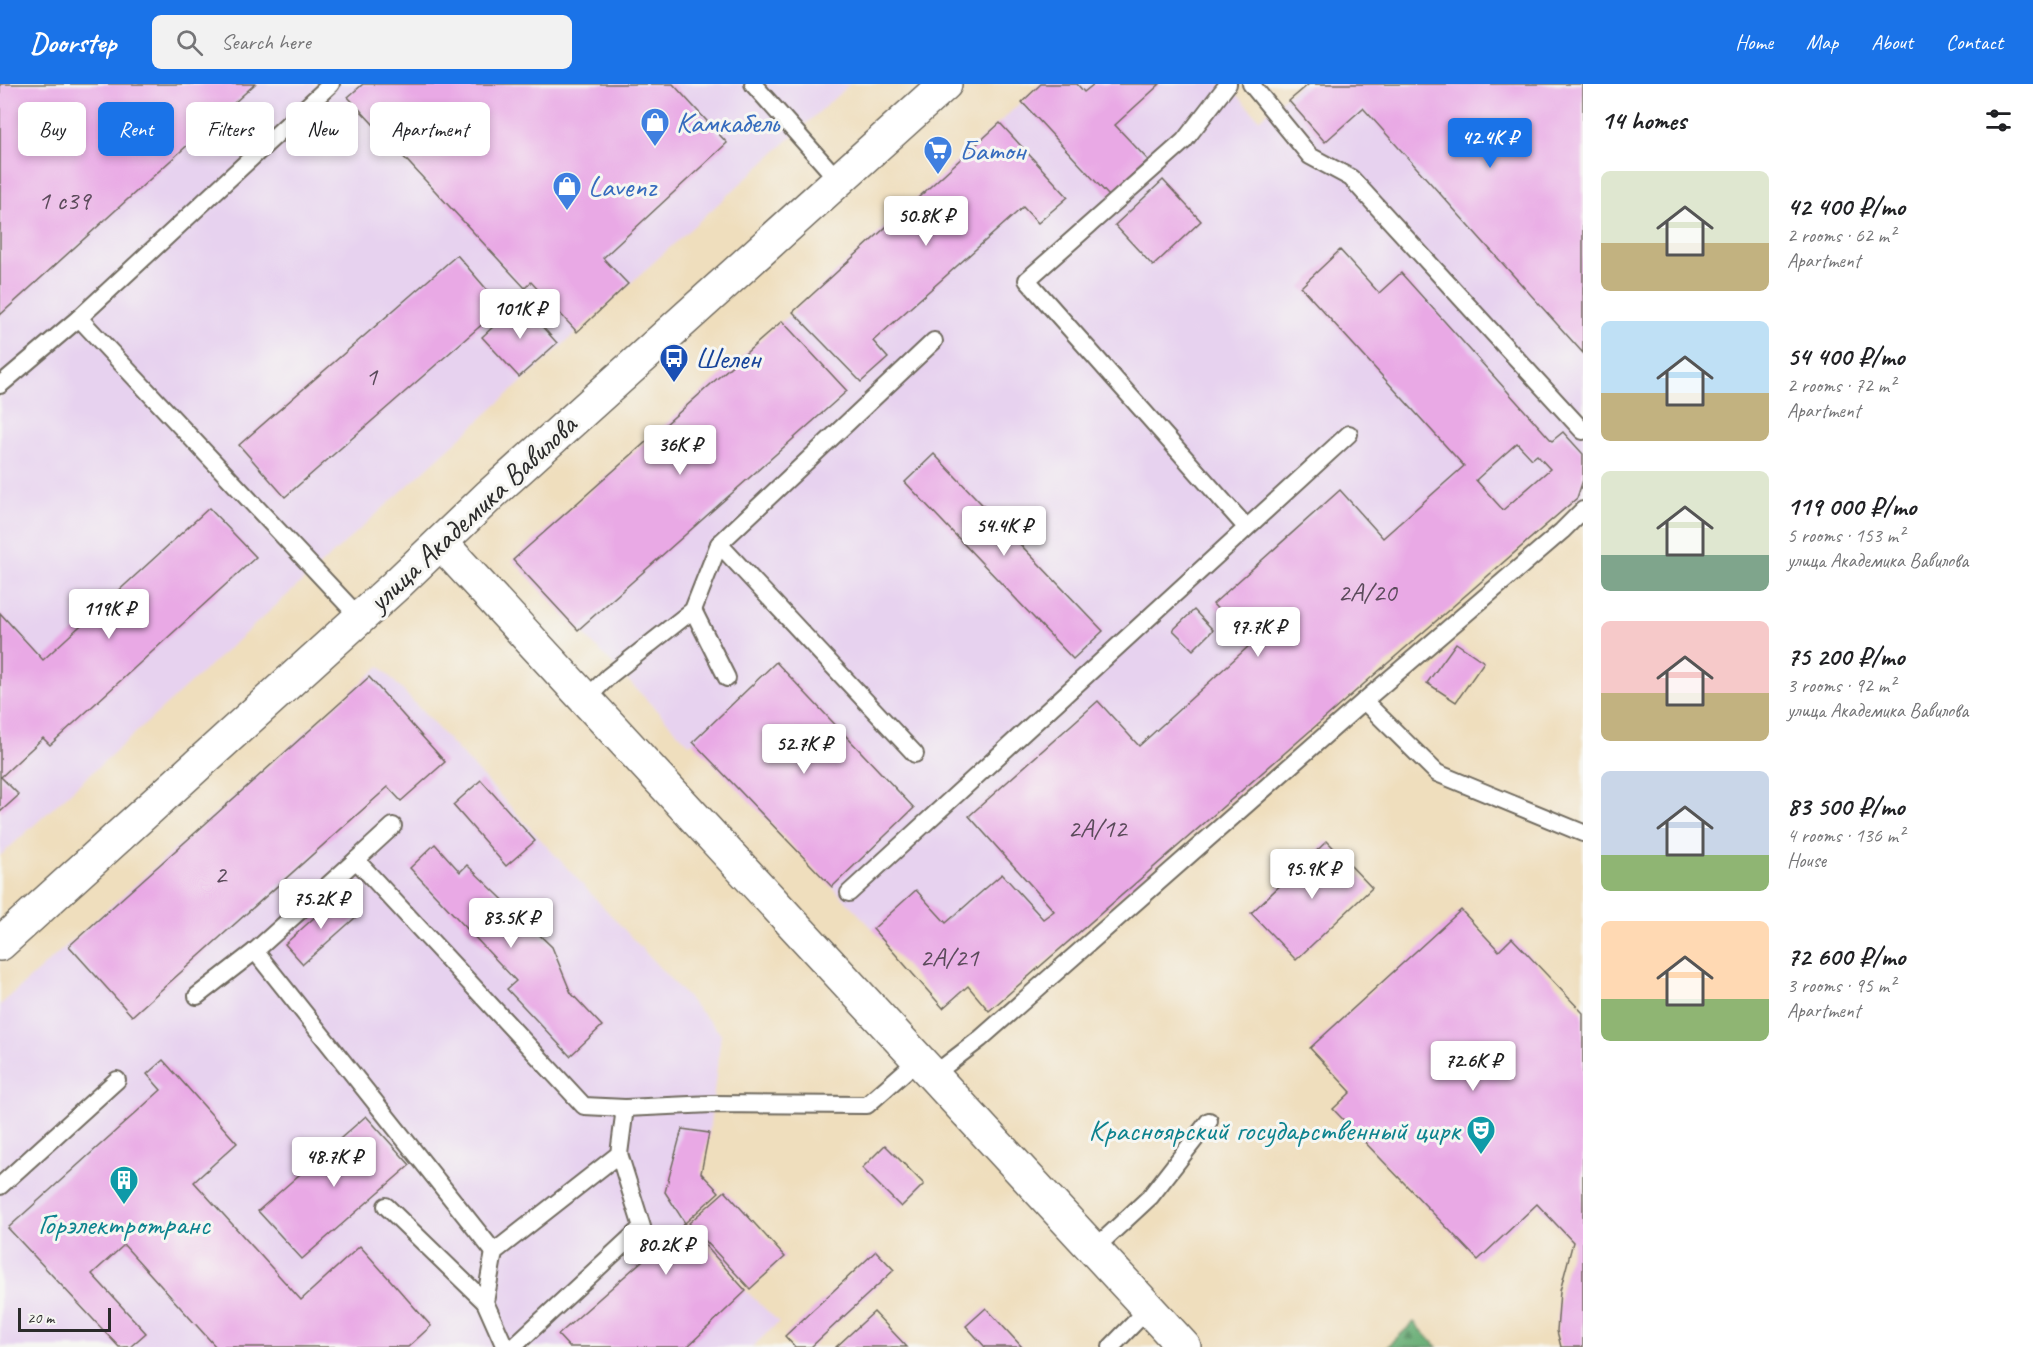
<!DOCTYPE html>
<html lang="en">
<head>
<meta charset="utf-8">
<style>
	:root { --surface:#fff; --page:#f2f2f2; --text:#202124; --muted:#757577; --accent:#1a73e8 }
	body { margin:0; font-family:Caveat,sans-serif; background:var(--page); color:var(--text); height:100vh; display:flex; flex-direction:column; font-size:22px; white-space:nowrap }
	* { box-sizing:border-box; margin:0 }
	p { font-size:20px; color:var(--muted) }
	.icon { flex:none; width:33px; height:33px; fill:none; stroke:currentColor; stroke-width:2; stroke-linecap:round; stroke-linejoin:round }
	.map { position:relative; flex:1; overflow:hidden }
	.side { display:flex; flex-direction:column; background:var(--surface); width:450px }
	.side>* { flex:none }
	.banner { position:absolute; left:18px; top:18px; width:570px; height:54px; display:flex; gap:12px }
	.scale { position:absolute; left:18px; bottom:15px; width:93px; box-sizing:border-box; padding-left:6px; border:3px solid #2b2b2b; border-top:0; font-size:16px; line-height:21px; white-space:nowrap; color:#2b2b2b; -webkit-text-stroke:4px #f6f6f2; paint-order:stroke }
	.price { position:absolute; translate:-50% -51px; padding:0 14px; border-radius:6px; background:#fff; color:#222; font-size:20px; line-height:39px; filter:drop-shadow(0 2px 3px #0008) }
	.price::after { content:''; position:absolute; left:50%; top:36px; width:18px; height:14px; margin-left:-9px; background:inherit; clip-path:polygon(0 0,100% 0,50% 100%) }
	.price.on { background:var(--accent); color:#fff }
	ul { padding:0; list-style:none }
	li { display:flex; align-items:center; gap:18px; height:150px; padding:0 18px }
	li span { display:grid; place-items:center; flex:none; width:168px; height:120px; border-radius:9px; color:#555 }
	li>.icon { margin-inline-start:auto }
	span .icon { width:72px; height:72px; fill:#fffc; stroke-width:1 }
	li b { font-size:26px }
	h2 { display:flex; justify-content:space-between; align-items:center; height:72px; padding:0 18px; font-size:26px }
	.tag { padding:0 21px; border-radius:9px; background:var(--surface); box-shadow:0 3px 9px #0003; font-size:21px; line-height:54px }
	.tag.on { background:var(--accent); color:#fff }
	header { display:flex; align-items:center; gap:36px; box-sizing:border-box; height:84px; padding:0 30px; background:var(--accent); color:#fff }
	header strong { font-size:28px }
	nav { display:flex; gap:33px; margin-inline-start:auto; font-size:21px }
	.search { width:420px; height:54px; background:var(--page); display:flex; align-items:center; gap:15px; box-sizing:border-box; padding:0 21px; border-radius:9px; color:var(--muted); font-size:22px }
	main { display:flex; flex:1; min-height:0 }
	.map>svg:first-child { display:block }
	.built { fill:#e7d2ef }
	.forest { fill:url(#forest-firs); stroke:#486c4e; stroke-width:1.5 }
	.building { fill:#e9a9e5; fill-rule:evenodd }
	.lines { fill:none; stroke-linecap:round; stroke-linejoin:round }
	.service-casing { stroke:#706a5e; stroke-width:20 }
	.minor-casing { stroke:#706a5e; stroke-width:36 }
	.tertiary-casing { stroke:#706a5e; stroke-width:36 }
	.service { stroke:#fff; stroke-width:16 }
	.minor { stroke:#fff; stroke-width:33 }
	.tertiary { stroke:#fff; stroke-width:33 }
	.labels { text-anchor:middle; stroke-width:6; stroke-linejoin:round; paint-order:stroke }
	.number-label { font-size:27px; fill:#5a4a5a }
	.shop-label { font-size:30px; fill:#366cbe; stroke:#f6f6f2; text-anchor:start }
	.transit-label { font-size:30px; fill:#164399; stroke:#f6f6f2; text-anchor:start }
	.street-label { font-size:30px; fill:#2b2b2b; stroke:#f6f6f2 }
	.culture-label { font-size:30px; fill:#0d838f; stroke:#f6f6f2; text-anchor:end }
</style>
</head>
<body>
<header>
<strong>Doorstep</strong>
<div class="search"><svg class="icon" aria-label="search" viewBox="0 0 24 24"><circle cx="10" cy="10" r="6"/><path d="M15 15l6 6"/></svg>Search here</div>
<nav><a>Home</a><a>Map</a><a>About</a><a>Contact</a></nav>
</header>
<main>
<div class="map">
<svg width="1583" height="1263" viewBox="0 0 1583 1263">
	<defs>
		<pattern id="forest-firs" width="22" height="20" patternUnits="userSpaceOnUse" patternTransform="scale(1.5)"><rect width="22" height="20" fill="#65ac72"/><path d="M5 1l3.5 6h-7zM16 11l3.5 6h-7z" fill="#538c5e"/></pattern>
	</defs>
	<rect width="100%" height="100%" fill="#f6f6f2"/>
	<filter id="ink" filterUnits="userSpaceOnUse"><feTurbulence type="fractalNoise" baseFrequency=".0167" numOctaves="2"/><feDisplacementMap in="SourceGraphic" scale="12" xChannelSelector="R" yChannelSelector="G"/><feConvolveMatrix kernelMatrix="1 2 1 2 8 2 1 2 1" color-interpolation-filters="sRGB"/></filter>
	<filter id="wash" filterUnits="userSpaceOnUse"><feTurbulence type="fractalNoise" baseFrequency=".008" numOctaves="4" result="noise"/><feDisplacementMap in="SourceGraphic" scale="24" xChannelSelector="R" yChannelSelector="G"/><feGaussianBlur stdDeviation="1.35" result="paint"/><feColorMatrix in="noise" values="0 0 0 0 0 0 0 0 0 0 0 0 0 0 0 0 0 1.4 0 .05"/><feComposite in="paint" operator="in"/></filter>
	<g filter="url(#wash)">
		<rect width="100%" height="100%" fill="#efdebd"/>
		<!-- built -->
		<g class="built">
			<path d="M0,0H850L0,772Z"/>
			<path d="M1041,0H1228L1259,35L1300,0H1583V419L1550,385L943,924L873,845L693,658L689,660L513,476L793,228Z"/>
			<path d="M380,582L721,950L709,1049L701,1088L719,1108L685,1139L746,1207L779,1238L752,1263H0V921Z"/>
		</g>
		<!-- forest -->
		<path class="forest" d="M1414,1238L1437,1263H1387Z"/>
		<g id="blocks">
			<!-- building -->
			<g class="building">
				<path d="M0,0H255L0,231Z"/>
				<path d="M363,0H673L727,59L603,174L628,200L577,248L531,198L525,204L348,13Z"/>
				<path d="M1041,0H1077L1084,8L1094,0H1160L1115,41L1148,76L1109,112L1022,18Z"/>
				<path d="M1309,0H1583V269L1363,24L1325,58L1289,17Z"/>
				<path d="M1000,39L1068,113L1038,139L1023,123L873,257L888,274L861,298L793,228Z"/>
				<path d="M1163,96L1201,137L1153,182L1115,141Z"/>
				<path d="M1340,166L1379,209L1401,189L1552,357L1563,348L1583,370V396L1577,414L989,927L968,902L943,924L873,845L916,806L946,839L1002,790L1043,835L1054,827L969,732L1098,617L1139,662L1250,561L1213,520L1340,406L1383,454L1464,382L1301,203ZM1517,359L1532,375L1537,371L1550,385L1503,426L1476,396Z"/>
				<path d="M457,171L502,223L285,413L239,361Z"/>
				<path d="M520,218L557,259L519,293L482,253Z"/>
				<path d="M782,237L847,307L578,546L513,476Z"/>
				<path d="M934,370L1103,547L1073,575L905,398Z"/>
				<path d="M209,424L256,473L50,661L43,654L1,693L19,711L0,728V529L43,576Z"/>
				<path d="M1194,526L1213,546L1193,566L1173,546Z"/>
				<path d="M1456,559L1484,578L1456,618L1427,599Z"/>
				<path d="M776,578L914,724L832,803L693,658Z"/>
				<path d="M369,593L445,678L401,717L388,703L132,932L69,862Z"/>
				<path d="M481,696L535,757L506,782L453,721Z"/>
				<path d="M1327,757L1372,804L1296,876L1251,829Z"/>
				<path d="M435,760L460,788L467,781L552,863L571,909L602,942L570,972L507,905L516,897L410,784Z"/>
				<path d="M338,812L356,833L303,880L285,860Z"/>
				<path d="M1461,826L1499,867L1512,854L1583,929V1263H1561L1557,1247L1560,1207L1573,1158L1537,1120L1478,1176L1333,1025L1351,1008L1310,964Z"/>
				<path d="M163,976L237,1059L194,1098L301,1216L360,1162L431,1242L408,1263H216L124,1161L92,1190L146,1249L130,1263H119L8,1144L161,1006L147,990Z"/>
				<path d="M366,1032L410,1081L302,1175L258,1127Z"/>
				<path d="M682,1045L709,1049L701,1089L719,1108L685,1139L746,1207L687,1263H569L558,1251L685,1139L665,1108Z"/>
				<path d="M885,1061L924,1100L901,1123L862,1084Z"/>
				<path d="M725,1107L785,1173L750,1205L689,1139Z"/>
				<path d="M876,1167L894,1186L811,1263H795L785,1252Z"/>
				<path d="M986,1224L1022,1263H985L966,1242Z"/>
				<path d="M874,1228L907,1263H836Z"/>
			</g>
		</g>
	</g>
	<g filter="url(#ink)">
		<use href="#blocks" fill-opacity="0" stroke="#706a5e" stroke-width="1.5"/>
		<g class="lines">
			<!-- service casing -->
			<g class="service-casing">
				<g id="service">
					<path d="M753,0L839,97"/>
					<path d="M1228,0L1184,57L1027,196L1246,443"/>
					<path d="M1251,0L1310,72L1351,94L1583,347"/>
					<path d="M79,234L331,0"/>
					<path d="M0,301L79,234L359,533"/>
					<path d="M719,460L915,670"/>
					<path d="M693,526L727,594"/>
					<path d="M587,614L609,592L693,526L719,460L934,257"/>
					<path d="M1364,617L1562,447L1583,426"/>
					<path d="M356,776L393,742"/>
					<path d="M849,809L1349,350"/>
					<path d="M255,867L494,1168"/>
					<path d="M197,912L255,867L356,776L584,1022L625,1024L712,1020L867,1021L918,976"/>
					<path d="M932,992L980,955L1364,617L1437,689L1583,749"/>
					<path d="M0,1102L117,996"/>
					<path d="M386,1122L485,1218"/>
					<path d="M1094,1165L1150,1113L1209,1037"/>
					<path d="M505,1263L485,1218L494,1168L619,1070L625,1024"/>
					<path d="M513,1263L642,1143L619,1070"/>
					<path d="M1111,1263L1148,1225"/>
				</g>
			</g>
			<!-- minor casing -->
			<g class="minor-casing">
				<path id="minor" d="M441,459L1184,1263"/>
			</g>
			<!-- tertiary casing -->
			<g class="tertiary-casing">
				<path id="tertiary" d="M0,860L395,502L490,411L945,0"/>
			</g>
			<!-- service -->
			<use href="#service" class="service"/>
			<!-- minor -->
			<use href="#minor" class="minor"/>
			<!-- tertiary -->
			<use href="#tertiary" class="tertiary"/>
		</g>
	</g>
	<!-- icons -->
	<defs>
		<g id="shop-pin" transform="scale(1.5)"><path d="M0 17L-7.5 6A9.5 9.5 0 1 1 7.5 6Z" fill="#3f7fe0" stroke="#f6f6f2"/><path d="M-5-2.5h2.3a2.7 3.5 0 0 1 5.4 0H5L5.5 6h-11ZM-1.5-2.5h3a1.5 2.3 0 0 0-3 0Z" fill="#fff"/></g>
		<g id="supermarket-pin" transform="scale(1.5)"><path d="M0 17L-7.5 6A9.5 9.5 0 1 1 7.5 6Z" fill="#3f7fe0" stroke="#f6f6f2"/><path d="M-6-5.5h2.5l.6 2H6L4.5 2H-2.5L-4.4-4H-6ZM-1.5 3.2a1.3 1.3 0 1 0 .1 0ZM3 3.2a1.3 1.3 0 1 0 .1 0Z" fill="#fff"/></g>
		<g id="bus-pin" transform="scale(1.5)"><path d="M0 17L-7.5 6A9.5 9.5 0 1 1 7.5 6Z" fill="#1a4fb4" stroke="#f6f6f2"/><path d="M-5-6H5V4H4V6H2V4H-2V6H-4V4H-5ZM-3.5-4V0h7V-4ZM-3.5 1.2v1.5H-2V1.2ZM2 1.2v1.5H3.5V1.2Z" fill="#fff"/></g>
		<g id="theatre-pin" transform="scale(1.5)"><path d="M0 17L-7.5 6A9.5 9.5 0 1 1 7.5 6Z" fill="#0f9aa8" stroke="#f6f6f2"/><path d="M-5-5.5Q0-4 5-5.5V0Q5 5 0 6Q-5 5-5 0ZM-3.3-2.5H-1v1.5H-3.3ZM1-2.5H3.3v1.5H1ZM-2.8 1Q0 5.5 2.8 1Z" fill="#fff"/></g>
		<g id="building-pin" transform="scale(1.5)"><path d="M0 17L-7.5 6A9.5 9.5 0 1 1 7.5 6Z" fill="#0f9aa8" stroke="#f6f6f2"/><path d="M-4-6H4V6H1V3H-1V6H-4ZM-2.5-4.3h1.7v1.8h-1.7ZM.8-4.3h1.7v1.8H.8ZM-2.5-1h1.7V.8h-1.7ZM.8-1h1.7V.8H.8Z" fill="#fff"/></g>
	</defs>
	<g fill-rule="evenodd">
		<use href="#shop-pin" x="655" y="38"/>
		<use href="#supermarket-pin" x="938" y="66"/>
		<use href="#shop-pin" x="567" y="102"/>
		<use href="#bus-pin" x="674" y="274"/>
		<use href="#theatre-pin" x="1481" y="1046"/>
		<use href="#building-pin" x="124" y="1096"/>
	</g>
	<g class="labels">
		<!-- number labels -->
		<g class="number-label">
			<text x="64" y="125">1 с39</text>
			<text x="371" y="301">1</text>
			<text x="1367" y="517">2А/20</text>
			<text x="1097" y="753">2А/12</text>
			<text x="220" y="799">2</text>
			<text x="949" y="882">2А/21</text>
		</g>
		<!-- shop labels -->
		<g class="shop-label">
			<text x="676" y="48">Камкабель</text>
			<text x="959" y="76">Батон</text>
			<text x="588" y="112">Lavenz</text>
		</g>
		<!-- transit labels -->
		<g class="transit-label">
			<text x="695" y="284">Шелен</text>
		</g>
		<!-- street labels -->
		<g class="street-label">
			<text transform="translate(472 429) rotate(-43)" y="10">улица Академика Вавилова</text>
		</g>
		<!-- culture labels -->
		<g class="culture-label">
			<text x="1460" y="1056">Красноярский государственный цирк</text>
			<text x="124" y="1150" text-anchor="middle">Горэлектротранс</text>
		</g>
	</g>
</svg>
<div class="scale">20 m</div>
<b class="price on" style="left:1490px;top:85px">42.4K ₽</b>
<b class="price" style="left:926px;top:163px">50.8K ₽</b>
<b class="price" style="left:520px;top:256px">101K ₽</b>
<b class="price" style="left:680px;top:392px">36K ₽</b>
<b class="price" style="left:1004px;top:473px">54.4K ₽</b>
<b class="price" style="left:109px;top:556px">119K ₽</b>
<b class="price" style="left:1258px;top:574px">97.7K ₽</b>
<b class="price" style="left:804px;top:691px">52.7K ₽</b>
<b class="price" style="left:1312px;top:816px">95.9K ₽</b>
<b class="price" style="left:321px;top:846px">75.2K ₽</b>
<b class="price" style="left:511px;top:865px">83.5K ₽</b>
<b class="price" style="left:1473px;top:1008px">72.6K ₽</b>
<b class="price" style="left:334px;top:1104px">48.7K ₽</b>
<b class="price" style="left:666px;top:1192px">80.2K ₽</b>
<div class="banner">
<a class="tag">Buy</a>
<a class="tag on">Rent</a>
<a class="tag">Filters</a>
<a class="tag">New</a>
<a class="tag">Apartment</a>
</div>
</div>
<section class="side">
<h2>14 homes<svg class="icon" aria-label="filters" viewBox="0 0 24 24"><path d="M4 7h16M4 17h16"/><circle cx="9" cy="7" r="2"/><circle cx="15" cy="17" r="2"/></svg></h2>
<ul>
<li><span style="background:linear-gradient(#dfe7d0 60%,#c2b280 0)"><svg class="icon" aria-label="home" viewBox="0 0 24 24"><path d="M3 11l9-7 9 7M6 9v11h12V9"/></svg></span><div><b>42 400 ₽/mo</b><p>2 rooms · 62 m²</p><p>Apartment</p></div></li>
<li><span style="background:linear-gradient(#bfe0f5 60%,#c2b280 0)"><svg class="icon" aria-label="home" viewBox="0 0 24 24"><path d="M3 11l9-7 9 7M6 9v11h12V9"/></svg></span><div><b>54 400 ₽/mo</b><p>2 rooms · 72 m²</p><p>Apartment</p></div></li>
<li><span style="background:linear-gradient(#dfe7d0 70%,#7fa58c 0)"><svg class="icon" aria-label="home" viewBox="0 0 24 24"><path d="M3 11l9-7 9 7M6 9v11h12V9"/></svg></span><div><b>119 000 ₽/mo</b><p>5 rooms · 153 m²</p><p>улица Академика Вавилова</p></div></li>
<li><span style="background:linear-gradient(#f6c9c9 60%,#c2b280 0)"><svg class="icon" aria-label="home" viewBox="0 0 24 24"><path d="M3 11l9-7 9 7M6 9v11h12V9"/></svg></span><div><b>75 200 ₽/mo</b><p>3 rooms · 92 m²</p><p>улица Академика Вавилова</p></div></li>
<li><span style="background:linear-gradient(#c9d6e8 70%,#8fb573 0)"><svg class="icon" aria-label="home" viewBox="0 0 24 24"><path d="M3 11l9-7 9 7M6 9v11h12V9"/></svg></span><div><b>83 500 ₽/mo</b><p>4 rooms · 136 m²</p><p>House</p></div></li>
<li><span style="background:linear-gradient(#ffd9b3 65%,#8fb573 0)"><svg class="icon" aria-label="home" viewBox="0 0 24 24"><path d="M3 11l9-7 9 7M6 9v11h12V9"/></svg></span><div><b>72 600 ₽/mo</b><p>3 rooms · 95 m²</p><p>Apartment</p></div></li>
</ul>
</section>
</main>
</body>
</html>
